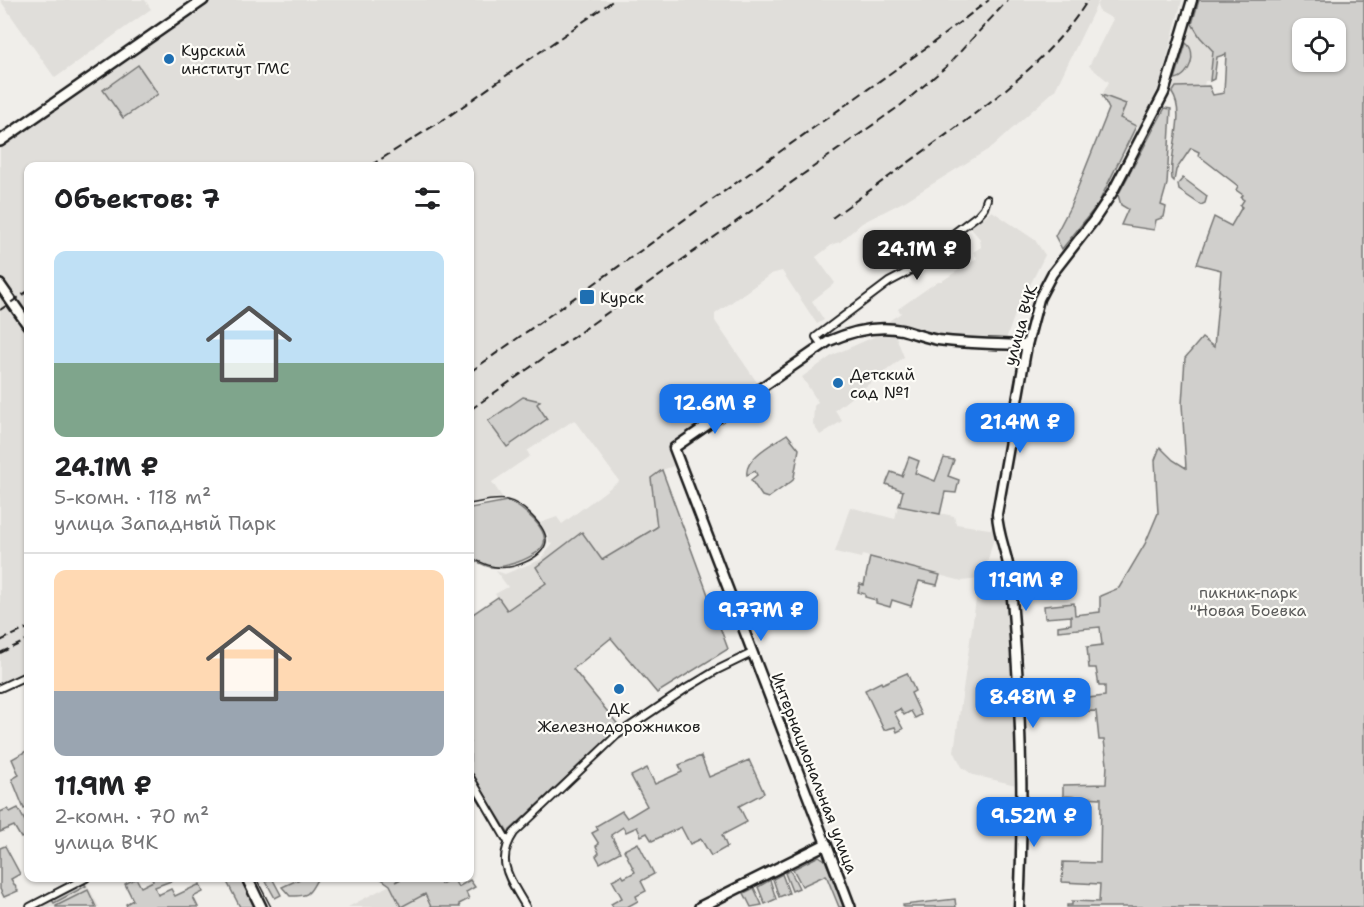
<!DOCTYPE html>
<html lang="ru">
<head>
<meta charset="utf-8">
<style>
	:root { --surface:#fff; --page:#f6f6f6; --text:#202124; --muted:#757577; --line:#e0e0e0; --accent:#1a73e8 }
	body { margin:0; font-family:"Shantell Sans",sans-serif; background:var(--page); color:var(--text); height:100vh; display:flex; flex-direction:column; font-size:22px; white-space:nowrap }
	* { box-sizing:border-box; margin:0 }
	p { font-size:20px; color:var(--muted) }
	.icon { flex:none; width:33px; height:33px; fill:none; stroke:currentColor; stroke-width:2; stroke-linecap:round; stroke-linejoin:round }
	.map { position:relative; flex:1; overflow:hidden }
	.panel { position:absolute; left:24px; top:162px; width:450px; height:720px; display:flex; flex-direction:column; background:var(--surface); border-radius:12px; box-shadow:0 2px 4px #0004 }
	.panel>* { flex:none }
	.fabs { position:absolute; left:1292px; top:18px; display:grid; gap:12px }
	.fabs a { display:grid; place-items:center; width:54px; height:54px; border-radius:12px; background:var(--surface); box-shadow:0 2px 4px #0004; font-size:30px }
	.price { position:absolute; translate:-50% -51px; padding:0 14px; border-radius:12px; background:var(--accent); color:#fff; font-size:20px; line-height:39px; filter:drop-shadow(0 2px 3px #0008) }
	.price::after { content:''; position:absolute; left:50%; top:36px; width:18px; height:14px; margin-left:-9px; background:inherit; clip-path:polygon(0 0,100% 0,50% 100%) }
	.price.current { background:#222; color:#fff }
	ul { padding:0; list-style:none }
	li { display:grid; align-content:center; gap:12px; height:318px; padding:0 30px }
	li+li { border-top:2px solid var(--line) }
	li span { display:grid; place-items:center; height:186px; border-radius:12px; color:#555 }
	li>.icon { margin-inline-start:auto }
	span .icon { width:108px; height:108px; fill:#fffc; stroke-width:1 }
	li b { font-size:26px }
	h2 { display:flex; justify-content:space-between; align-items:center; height:72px; padding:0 30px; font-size:26px }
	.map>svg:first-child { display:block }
	.built { fill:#e0deda }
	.green { fill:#d0cfcc; stroke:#767674; stroke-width:1.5; fill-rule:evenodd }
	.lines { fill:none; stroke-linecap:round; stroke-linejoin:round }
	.minor-casing { stroke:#1c1c1c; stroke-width:10 }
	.secondary-casing { stroke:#1c1c1c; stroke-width:13 }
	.primary-casing { stroke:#1c1c1c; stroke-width:14 }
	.minor { stroke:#fdfcf7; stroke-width:6 }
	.secondary { stroke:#fdfcf7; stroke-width:8 }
	.primary { stroke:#fdfcf7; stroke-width:9 }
	.tram { stroke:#1c1c1c; stroke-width:1.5 }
	.rail { stroke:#1c1c1c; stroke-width:2; stroke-dasharray:9 4.5; stroke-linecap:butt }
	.poi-dot { fill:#1f6fb2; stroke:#fdfcf7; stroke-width:2 }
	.labels { text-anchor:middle; stroke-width:4.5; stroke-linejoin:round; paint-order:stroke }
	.poi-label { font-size:16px; fill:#1c1c1c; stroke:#fdfcf7; text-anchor:start }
	.street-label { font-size:16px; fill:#1c1c1c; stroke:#fdfcf7 }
	.park-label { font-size:16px; fill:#5b5b5a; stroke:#fdfcf7 }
</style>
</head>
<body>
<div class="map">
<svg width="1364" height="907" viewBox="0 0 1364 907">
	<rect width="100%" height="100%" fill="#f0eeea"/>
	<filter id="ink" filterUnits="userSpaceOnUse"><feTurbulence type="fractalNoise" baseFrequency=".0167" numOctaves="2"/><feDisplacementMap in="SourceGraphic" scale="12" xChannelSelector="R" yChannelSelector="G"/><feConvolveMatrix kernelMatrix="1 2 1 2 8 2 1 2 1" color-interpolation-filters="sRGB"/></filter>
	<g filter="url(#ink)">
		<!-- built -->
		<g class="built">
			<path d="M0,0H145L151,9L55,78Z"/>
			<path d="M200,0H1099L1055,90L992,147L905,201L862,223L840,242L833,244L816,257L835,283L812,301L824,320L817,324L782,271L771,274L715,314V321L763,391L677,455L680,464L662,470L651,478L658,527L602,560L582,532L547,582L507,610L495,594L508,587L496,571L505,574L540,560L553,544L549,543L548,535L540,523L557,517L562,524L619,481L574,420L527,451L530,456L492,482L502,497L470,503V166H28V678L0,692V139Z"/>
			<path d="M1100,0H1182L1160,84L1140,127L1120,118L1126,104L1102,95L1109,82L1089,66L1113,19L1099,11L1097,6Z"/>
			<path d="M1192,24L1200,37L1213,51L1210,81H1205L1204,86L1176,87L1172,93Z"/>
			<path d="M992,211L1035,240L1045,255L1014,317L1005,342L935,338L884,324L901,313L898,309L938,281H942L977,258L973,252L981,247L980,239L970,227Z"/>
			<path d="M895,334L904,357L835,410L842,421L820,435L813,424L814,406L818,402L802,377L833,355L878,335Z"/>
			<path d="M898,505L954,516L956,524L996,530L985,571L1007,573L1015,685L1016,785L973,775L962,767L954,751L979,579L962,581L862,555L861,558L835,552L850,507L895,519Z"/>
			<path d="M86,882L99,907H39Z"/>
			<path d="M390,885L401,907L424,895L430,907H348Z"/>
		</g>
		<!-- green -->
		<g class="green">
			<path d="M1199,0H1364V907H1067V905H1072V901L1099,902L1100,884L1062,882L1063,862L1100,863L1101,798L1063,796V785L1106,784L1107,764L1104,740H1099L1096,711L1063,712L1062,701L1105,696V686H1099L1096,668H1089L1087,647L1102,645L1100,627L1058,631V626L1071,624V616L1045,618L1044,606L1074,603L1075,615L1100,612V596L1119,588L1145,544L1158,513L1155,460L1160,447L1173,460L1186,468L1182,404L1185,358L1202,338L1214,347L1221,270L1197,264L1214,217L1231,226L1242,207L1240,206L1244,200L1241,198L1243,195L1236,190L1238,186L1198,155L1199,152L1191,148L1176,170L1174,181L1172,179C1168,153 1187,115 1172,93L1176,87L1209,86L1213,95L1224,93L1226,54L1217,57L1214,79L1210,81L1213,51L1200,37L1192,24ZM1302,28H1335V62H1302Z"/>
			<path d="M1186,43C1198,52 1190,77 1175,79Z"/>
			<path d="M138,65L158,94L123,118L103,90Z"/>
			<path d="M1102,95L1126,104L1120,118L1136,126L1098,204L1062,249L1055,236L1070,207L1109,109Z"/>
			<path d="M1165,108L1171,109L1167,184L1161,205L1166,207L1164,217L1156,220L1154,230L1121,225L1128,209L1121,205L1118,195Z"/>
			<path d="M1183,178L1207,196L1205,203L1201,205L1179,190L1178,184Z"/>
			<path d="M523,397L540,401L537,404L547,419L507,447L488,421Z"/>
			<path d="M787,434L799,449L794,477L792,481L768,498L762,496L751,480L757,475L755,471L747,475C744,458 774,443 787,434Z"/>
			<path d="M909,457L919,461L915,473L935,481L944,458L954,460L948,476L959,480L956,493L945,492L940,514L899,506L903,491L886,484L891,472L902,476Z"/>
			<path d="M662,470L728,649L657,693L611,638L573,669L620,727L508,832L470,771V616L498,597L507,610L546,583L536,567L582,532L602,560L657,527L651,478Z"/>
			<path d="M507,501C518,505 526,512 534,520C555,542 542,553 518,562C509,565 500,568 491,567C484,566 476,561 470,558V508Z"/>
			<path d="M870,557L940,575L937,585L919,581L911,606L892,600L890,607L876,603V600L865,597V594L858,592L860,584L864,585Z"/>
			<path d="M907,673L915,691L911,693L921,715L915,718L911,711L904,715L900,709L894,712L903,729L897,732L895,727L884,730L865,690L881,682L882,684Z"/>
			<path d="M28,750V807L24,809L12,779L19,775L12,759Z"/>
			<path d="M701,756L709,777L749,760L764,793L739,806L747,822L722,835L727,847L711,856L701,839L690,844L681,827L652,841L647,833L641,836L637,827L626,832L623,827L611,835L620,852L600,863L596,856L599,853L596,846L599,844L592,833L598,830L596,826L622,811L627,818L647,806L631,776L647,768L655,784L682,772L679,765Z"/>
			<path d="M18,808L28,827V842L25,836L21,838L14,826L0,832V812L7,809L10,812Z"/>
			<path d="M638,843L654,874L641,881L646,891L636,896L638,901L627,907H613L611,904L622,898L612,880L622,875L624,878L635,872L624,850Z"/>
			<path d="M5,846L20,874L11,879L18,891L4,897L0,889V848Z"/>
			<path d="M819,856L825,860L844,907H839L826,875L802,886L793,869Z"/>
			<path d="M790,870L799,888L792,891L785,873Z"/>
			<path d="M782,874L789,893L779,897L773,879Z"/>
			<path d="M136,878L141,887L153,881L152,878H179L155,887L158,895L171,889L175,896L200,884L203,892L193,897L198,907H127L126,904L133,900L125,884Z"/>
			<path d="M225,878H240L255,907H240Z"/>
			<path d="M264,878H272L281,895L275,898Z"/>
			<path d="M302,878H318C308,894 311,896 290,896L282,887Z"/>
			<path d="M380,878H400L395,882L403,878H437L441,884L453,878L458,887L470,880L475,887L466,892L469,899L459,904L460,907H431L425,894L401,907L390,885Z"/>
			<path d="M770,880L776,899L765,904L758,887Z"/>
			<path d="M84,883L86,886L54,903L52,900Z"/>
			<path d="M754,888L762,905L751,907L744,893Z"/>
			<path d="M88,890L96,907H56V906Z"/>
			<path d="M955,899L956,907H904L903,905Z"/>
		</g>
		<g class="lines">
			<!-- minor casing -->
			<g class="minor-casing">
				<g id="minor">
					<path d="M822,345L816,337L889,282L908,272L924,256L978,215L984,208L987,199"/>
					<path d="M0,688L28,675"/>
					<path d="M470,777L508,842"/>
					<path d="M30,907L86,878"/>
					<path d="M526,907C511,880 494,863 514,833L617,735L687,688L717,670L752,653"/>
				</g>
			</g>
			<!-- secondary casing -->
			<g class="secondary-casing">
				<g id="secondary">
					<path d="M826,844L674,448L829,341C852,331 877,325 902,330C914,333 926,338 938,340C968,344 997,344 1027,345"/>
					<path d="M1019,907C1025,797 1020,686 1010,576C1008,555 998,536 997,514L1027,345L1039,299L1052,274L1094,220L1112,193L1164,93L1192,0"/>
				</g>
			</g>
			<!-- primary casing -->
			<g class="primary-casing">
				<g id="primary">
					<path d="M0,141L203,0"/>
					<path d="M0,285L28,325"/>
					<path d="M247,878L261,907"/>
					<path d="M700,907L826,844L850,907"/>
				</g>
			</g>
			<!-- minor -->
			<use href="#minor" class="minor"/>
			<!-- secondary -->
			<use href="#secondary" class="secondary"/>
			<!-- primary -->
			<use href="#primary" class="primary"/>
			<!-- tram -->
			<g class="tram">
				<path d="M470,504C480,502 495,498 507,500C520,502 548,527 546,542C543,559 511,570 496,567C487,566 478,561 470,557"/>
				<path d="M256,878L271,907"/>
			</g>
			<!-- rail -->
			<g class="rail">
				<path d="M370,166L446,118L614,0"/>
				<path d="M832,218C866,193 901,168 935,143C990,103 1051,59 1088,0"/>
				<path d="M0,310L28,291"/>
				<path d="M470,372L930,45L989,0"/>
				<path d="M470,410L901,105L947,66L1008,0"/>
				<path d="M0,641L28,628"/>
				<path d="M0,653L28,640"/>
			</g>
		</g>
	</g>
	<!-- markers -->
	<g class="poi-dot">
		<circle cx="169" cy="59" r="6"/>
		<rect x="579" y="289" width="16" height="16" rx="3"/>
		<circle cx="838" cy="383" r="6"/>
		<circle cx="619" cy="689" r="6"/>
	</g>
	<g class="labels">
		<!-- poi labels -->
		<g class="poi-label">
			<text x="181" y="56">Курский<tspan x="181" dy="18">институт ГМС</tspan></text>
			<text x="600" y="303">Курск</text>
			<text x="850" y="380">Детский<tspan x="850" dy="18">сад №1</tspan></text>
			<text x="619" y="714" text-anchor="middle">ДК<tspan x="619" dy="18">Железнодорожников</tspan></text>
		</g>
		<!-- street labels -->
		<g class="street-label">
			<text transform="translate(1020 325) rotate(-74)" y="6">улица ВЧК</text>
			<text transform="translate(815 773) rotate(69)" y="6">Интернациональная улица</text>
		</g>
		<!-- park labels -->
		<g class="park-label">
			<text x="1248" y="598">пикник-парк<tspan x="1248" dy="18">"Новая Боевка</tspan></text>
		</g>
	</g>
</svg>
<div class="fabs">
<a><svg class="icon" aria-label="locate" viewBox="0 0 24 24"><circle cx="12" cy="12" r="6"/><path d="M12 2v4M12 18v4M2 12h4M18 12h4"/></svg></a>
</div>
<b class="price current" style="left:917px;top:281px">24.1M ₽</b>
<b class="price" style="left:715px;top:435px">12.6M ₽</b>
<b class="price" style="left:1020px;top:454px">21.4M ₽</b>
<b class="price" style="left:1026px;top:612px">11.9M ₽</b>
<b class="price" style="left:761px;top:642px">9.77M ₽</b>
<b class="price" style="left:1033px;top:729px">8.48M ₽</b>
<b class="price" style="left:1034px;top:848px">9.52M ₽</b>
<section class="panel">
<h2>Объектов: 7<svg class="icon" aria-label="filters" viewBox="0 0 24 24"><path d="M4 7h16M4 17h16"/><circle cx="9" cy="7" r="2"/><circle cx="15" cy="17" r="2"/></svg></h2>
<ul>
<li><span style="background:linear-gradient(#bfe0f5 60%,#7fa58c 0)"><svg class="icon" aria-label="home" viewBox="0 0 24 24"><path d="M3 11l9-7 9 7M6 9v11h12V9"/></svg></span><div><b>24.1M ₽</b><p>5-комн. · 118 m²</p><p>улица Западный Парк</p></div></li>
<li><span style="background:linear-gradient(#ffd9b3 65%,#9aa5b1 0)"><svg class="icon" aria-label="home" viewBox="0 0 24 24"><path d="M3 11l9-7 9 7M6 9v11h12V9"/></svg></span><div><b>11.9M ₽</b><p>2-комн. · 70 m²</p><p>улица ВЧК</p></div></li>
</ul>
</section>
</div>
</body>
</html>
